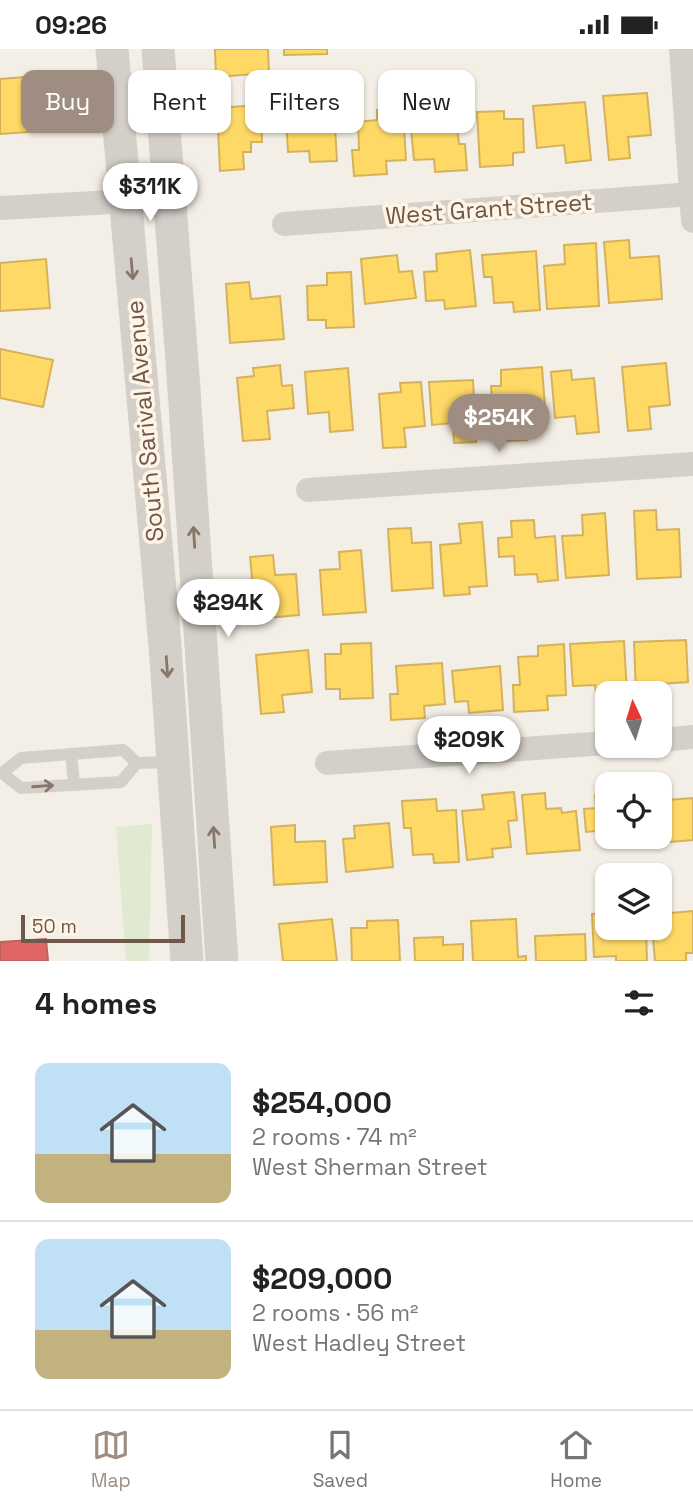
<!DOCTYPE html>
<html lang="en">
<head>
<meta charset="utf-8">
<style>
	:root { --surface:#fff; --page:#f2f2f2; --text:#222; --muted:#767676; --line:#e0e0e0; --accent:#9e8d80 }
	body { margin:0; font-family:"Space Grotesk",sans-serif; background:var(--page); color:var(--text); height:100vh; display:flex; flex-direction:column; font-size:26px; white-space:nowrap }
	* { box-sizing:border-box; margin:0 }
	p { font-size:23px; color:var(--muted) }
	.icon { flex:none; width:38px; height:38px; fill:none; stroke:currentColor; stroke-width:2; stroke-linecap:round; stroke-linejoin:round }
	.map { position:relative; height:912px; overflow:hidden }
	.sheet { display:flex; flex-direction:column; background:var(--surface); flex:1 }
	.sheet>* { flex:none }
	.banner { position:absolute; left:21px; top:21px; width:651px; height:63px; display:flex; gap:14px }
	.needle { width:46px; rotate:356deg }
	.controls { position:absolute; left:595px; top:632px; display:grid; gap:14px }
	.controls a { display:grid; place-items:center; width:77px; height:77px; border-radius:14px; background:var(--surface); box-shadow:0 2px 5px #0004; font-size:35px }
	.scale { position:absolute; left:21px; bottom:18px; width:164px; box-sizing:border-box; padding-left:7px; border:4px solid #6f5849; border-top:0; font-size:19px; line-height:24px; white-space:nowrap; color:#6f5849; -webkit-text-stroke:5px #fef5e6; paint-order:stroke }
	.price { position:absolute; translate:-50% -60px; padding:0 16px; border-radius:24px; background:#fff; color:#222; font-size:23px; line-height:46px; filter:drop-shadow(0 2px 4px #0008) }
	.price::after { content:''; position:absolute; left:50%; top:42px; width:21px; height:16px; margin-left:-10px; background:inherit; clip-path:polygon(0 0,100% 0,50% 100%) }
	.price.active { background:var(--accent); color:#fff }
	ul { padding:0; list-style:none }
	li { display:flex; align-items:center; gap:21px; height:175px; padding:0 35px }
	li+li { border-top:2px solid var(--line) }
	li span { display:grid; place-items:center; flex:none; width:196px; height:140px; border-radius:14px; color:#555 }
	li>.icon { margin-inline-start:auto }
	span .icon { width:84px; height:84px; fill:#fffc; stroke-width:1 }
	li b { font-size:30px }
	h2 { display:flex; justify-content:space-between; align-items:center; height:84px; padding:0 35px; font-size:30px }
	.tag { padding:0 24px; border-radius:14px; background:var(--surface); box-shadow:0 2px 5px #0004; font-size:24px; line-height:63px }
	.tag.active { background:var(--accent); color:#fff }
	.status { display:flex; justify-content:space-between; align-items:center; height:49px; padding:0 35px; background:var(--surface); direction:ltr }
	.status svg { height:19px; fill:currentColor }
	.tabs { display:flex; justify-content:space-around; align-items:center; height:98px; border-top:2px solid var(--line); background:var(--surface); font-size:19px; color:var(--muted) }
	.tabs a { display:grid; justify-items:center; gap:4px }
	.tabs .active { color:var(--accent) }
	.map>svg:first-child { display:block }
	.green { fill:#e0ead1 }
	.homes { fill:#ffd966; stroke:#d4b25d; stroke-width:2 }
	.shops { fill:#e06666; stroke:#be625d; stroke-width:2 }
	.lines { fill:none; stroke-linecap:round; stroke-linejoin:round }
	.lane { stroke:#d5cfc9; stroke-width:12 }
	.street { stroke:#d5cfc9; stroke-width:24 }
	.secondary { stroke:#d5cfc9; stroke-width:33 }
	.oneway { stroke:#887669 }
	.labels { text-anchor:middle; stroke-width:7; stroke-linejoin:round; paint-order:stroke }
	.street-label { font-size:24px; fill:#6f5849; stroke:#fef5e6 }
</style>
</head>
<body>
<div class="status"><b>09:26</b><svg viewBox="0 0 49 12"><path d="M0 12V9h3v3zM5 12V6h3v6zM10 12V3h3v9zM15 12V0h3v12zM26 1h20v11H26zM47 4h2v5h-2z"/></svg></div>
<div class="map">
<svg width="693" height="912" viewBox="0 0 693 912">
	<rect width="100%" height="100%" fill="#f4efe6"/>
	<!-- green -->
	<path class="green" d="M152,775L149,912H126L116,778Z"/>
	<!-- homes -->
	<g class="homes">
		<path d="M215,0H268L269,24L216,28Z"/>
		<path d="M284,0H327V5L284,6Z"/>
		<path d="M36,27L41,82L0,85V30Z"/>
		<path d="M647,44L651,86L628,88L630,109L609,111L603,47Z"/>
		<path d="M585,53L591,111L566,114L564,96L537,99L533,57Z"/>
		<path d="M261,56L262,93H251V103H243L244,120L220,122L217,59Z"/>
		<path d="M435,58L436,68L456,66L459,95H465L467,121L435,123L434,110L414,111L409,60Z"/>
		<path d="M334,60L337,112L310,113L309,102L288,103L286,70L305,69L304,62Z"/>
		<path d="M403,60L406,111L386,112L387,125L354,127L352,101H359L358,73L377,71V61Z"/>
		<path d="M504,62V70H523L524,103L513,104V116L480,118L477,63Z"/>
		<path d="M629,191L630,209L659,207L662,250L609,254L604,193Z"/>
		<path d="M596,194L599,257L547,260L544,217L565,215L564,196Z"/>
		<path d="M470,201L476,257L445,260L444,251L426,252L424,223L437,222L436,205Z"/>
		<path d="M536,202L540,261L514,263L513,253L494,254L492,228H484L482,206Z"/>
		<path d="M397,206L399,223L412,222L416,249L365,255L361,210Z"/>
		<path d="M46,210L50,259L0,262V214Z"/>
		<path d="M351,223L354,278L326,279V271H308L307,237L327,236V224Z"/>
		<path d="M249,233L251,250L280,247L284,290L230,294L226,235Z"/>
		<path d="M0,300L53,311L43,358L0,349Z"/>
		<path d="M666,314L670,356L649,358L651,380L628,382L622,318Z"/>
		<path d="M280,316L282,337L292,336L294,359L267,362L270,390L243,392L237,329L254,327L253,319Z"/>
		<path d="M542,318L546,371L526,372L527,391L505,392L503,364L493,365L491,337H501V321Z"/>
		<path d="M348,319L353,381L330,383L329,363L308,365L305,323Z"/>
		<path d="M571,321L572,331L594,329L599,383L577,385L575,367L555,369L551,323Z"/>
		<path d="M473,331L476,393L454,394L453,374L432,376L429,333Z"/>
		<path d="M421,333L425,377L404,379L406,398L383,399L379,345L401,343L400,334Z"/>
		<path d="M656,461L657,481L679,480L681,528L637,530L634,462Z"/>
		<path d="M605,464L609,526L566,529L562,487L583,486L582,466Z"/>
		<path d="M534,471L535,489L555,487L558,531L538,533L537,525L515,526L514,507L499,508L498,489L512,488L511,472Z"/>
		<path d="M482,473L487,537L469,538L470,545L444,547L440,496L461,494L459,475Z"/>
		<path d="M411,479L412,494L431,493L433,539L392,542L388,480Z"/>
		<path d="M361,501L366,563L323,566L320,521L340,520L339,503Z"/>
		<path d="M273,506L275,526L296,525L299,566L256,570L250,508Z"/>
		<path d="M686,591L688,633L660,635L661,652L660,644H636L634,593Z"/>
		<path d="M624,592L627,644H607V654L597,655L595,636L573,637L570,595Z"/>
		<path d="M371,594L373,649L340,650V640H326L325,605H341V595Z"/>
		<path d="M564,595L566,646L547,647L548,661L514,663L513,636H520L518,608L538,607V597Z"/>
		<path d="M308,601L312,643L282,646L284,663L261,665L256,606Z"/>
		<path d="M442,614L445,655L424,657L425,669L391,671L390,645H398L396,617Z"/>
		<path d="M500,617L503,661L469,664L468,652L455,653L452,622Z"/>
		<path d="M666,734L667,751L693,749V791L647,795V788H660V735H654Z"/>
		<path d="M514,743L517,771L508,772L511,798L492,800L493,808L467,811L462,762L484,760L482,746Z"/>
		<path d="M545,744L546,760L561,759L562,764L576,762L580,801L527,805L522,746Z"/>
		<path d="M607,745V781L586,783L584,760L596,759L595,746Z"/>
		<path d="M436,750L437,762L456,761L459,813L434,814L433,805L413,806L411,779H404L402,752Z"/>
		<path d="M389,774L393,818L346,823L343,790L355,789L354,777Z"/>
		<path d="M295,776V793L325,792L327,833L274,836L271,778Z"/>
		<path d="M608,788H637V791L608,793Z"/>
		<path d="M693,862V904H686V912H655L652,878H660V865Z"/>
		<path d="M607,864V878H646L647,912H616V907L594,908L592,865Z"/>
		<path d="M332,870L337,912H283L279,875Z"/>
		<path d="M516,870L518,908L526,907V912H473L471,872Z"/>
		<path d="M398,871L400,912H352L351,879H367V872Z"/>
		<path d="M585,885L586,912H536L535,887Z"/>
		<path d="M443,888V896L463,895V912H415L414,889Z"/>
	</g>
	<!-- shops -->
	<path class="shops" d="M46,890L48,912H0V893Z"/>
	<g class="lines">
		<!-- lane -->
		<g class="lane">
			<path d="M71,705L74,735"/>
			<path d="M137,714L121,733L21,739L2,724L21,709L123,701L137,714L173,713"/>
		</g>
		<!-- street -->
		<g class="street">
			<path d="M681,0L693,172"/>
			<path d="M0,159L170,150"/>
			<path d="M284,175L693,145"/>
			<path d="M308,441L693,415"/>
			<path d="M660,691L693,688"/>
			<path d="M327,714L607,694"/>
		</g>
		<!-- secondary -->
		<g class="secondary">
			<path d="M112,0L165,597L187,912"/>
			<path d="M158,0L183,326L222,912"/>
		</g>
	</g>
	<!-- one-way arrows -->
	<defs><path id="oneway-shaft" d="M-6 0H5M1.5-3L5.5 0L1.5 3" fill="none" stroke-width="1.6" stroke-linecap="round" stroke-linejoin="round" transform="scale(1.75)"/></defs>
	<g class="oneway">
		<use href="#oneway-shaft" transform="translate(132 220) rotate(85)"/>
		<use href="#oneway-shaft" transform="translate(194 488) rotate(-94)"/>
		<use href="#oneway-shaft" transform="translate(167 618) rotate(86)"/>
		<use href="#oneway-shaft" transform="translate(43 737) rotate(-4)"/>
		<use href="#oneway-shaft" transform="translate(214 788) rotate(-94)"/>
	</g>
	<g class="labels">
		<!-- street labels -->
		<g class="street-label">
			<text transform="translate(489 160) rotate(-4)" y="8">West Grant Street</text>
			<text transform="translate(145 372) rotate(-95)" y="8">South Sarival Avenue</text>
		</g>
	</g>
</svg>
<div class="controls">
<a><svg class="needle" viewBox="-14 -14 28 28"><path d="M0-13l5 13h-10z" fill="#e53935"/><path d="M0 13l5-13h-10z" fill="#767676"/></svg></a>
<a><svg class="icon" aria-label="locate" viewBox="0 0 24 24"><circle cx="12" cy="12" r="6"/><path d="M12 2v4M12 18v4M2 12h4M18 12h4"/></svg></a>
<a><svg class="icon" aria-label="layers" viewBox="0 0 24 24"><path d="M12 4l9 5-9 5-9-5zM3 14l9 5 9-5"/></svg></a>
</div>
<div class="scale">50 m</div>
<b class="price" style="left:150px;top:174px">$311K</b>
<b class="price active" style="left:499px;top:405px">$254K</b>
<b class="price" style="left:228px;top:590px">$294K</b>
<b class="price" style="left:469px;top:727px">$209K</b>
<div class="banner">
<a class="tag active">Buy</a>
<a class="tag">Rent</a>
<a class="tag">Filters</a>
<a class="tag">New</a>
</div>
</div>
<section class="sheet">
<h2>4 homes<svg class="icon" aria-label="filters" viewBox="0 0 24 24"><path d="M4 7h16M4 17h16"/><circle cx="9" cy="7" r="2"/><circle cx="15" cy="17" r="2"/></svg></h2>
<ul>
<li><span style="background:linear-gradient(#bfe0f5 65%,#c2b280 0)"><svg class="icon" aria-label="home" viewBox="0 0 24 24"><path d="M3 11l9-7 9 7M6 9v11h12V9"/></svg></span><div><b>$254,000</b><p>2 rooms · 74 m²</p><p>West Sherman Street</p></div></li>
<li><span style="background:linear-gradient(#bfe0f5 65%,#c2b280 0)"><svg class="icon" aria-label="home" viewBox="0 0 24 24"><path d="M3 11l9-7 9 7M6 9v11h12V9"/></svg></span><div><b>$209,000</b><p>2 rooms · 56 m²</p><p>West Hadley Street</p></div></li>
</ul>
</section>
<nav class="tabs">
<a class="active"><svg class="icon" aria-label="map" viewBox="0 0 24 24"><path d="M3 6l6-2 6 2 6-2v14l-6 2-6-2-6 2zM9 4v14M15 6v14"/></svg>Map</a>
<a><svg class="icon" aria-label="saved" viewBox="0 0 24 24"><path d="M7 4h10v16l-5-4-5 4z"/></svg>Saved</a>
<a><svg class="icon" aria-label="home" viewBox="0 0 24 24"><path d="M3 11l9-7 9 7M6 9v11h12V9"/></svg>Home</a>
</nav>
</body>
</html>
